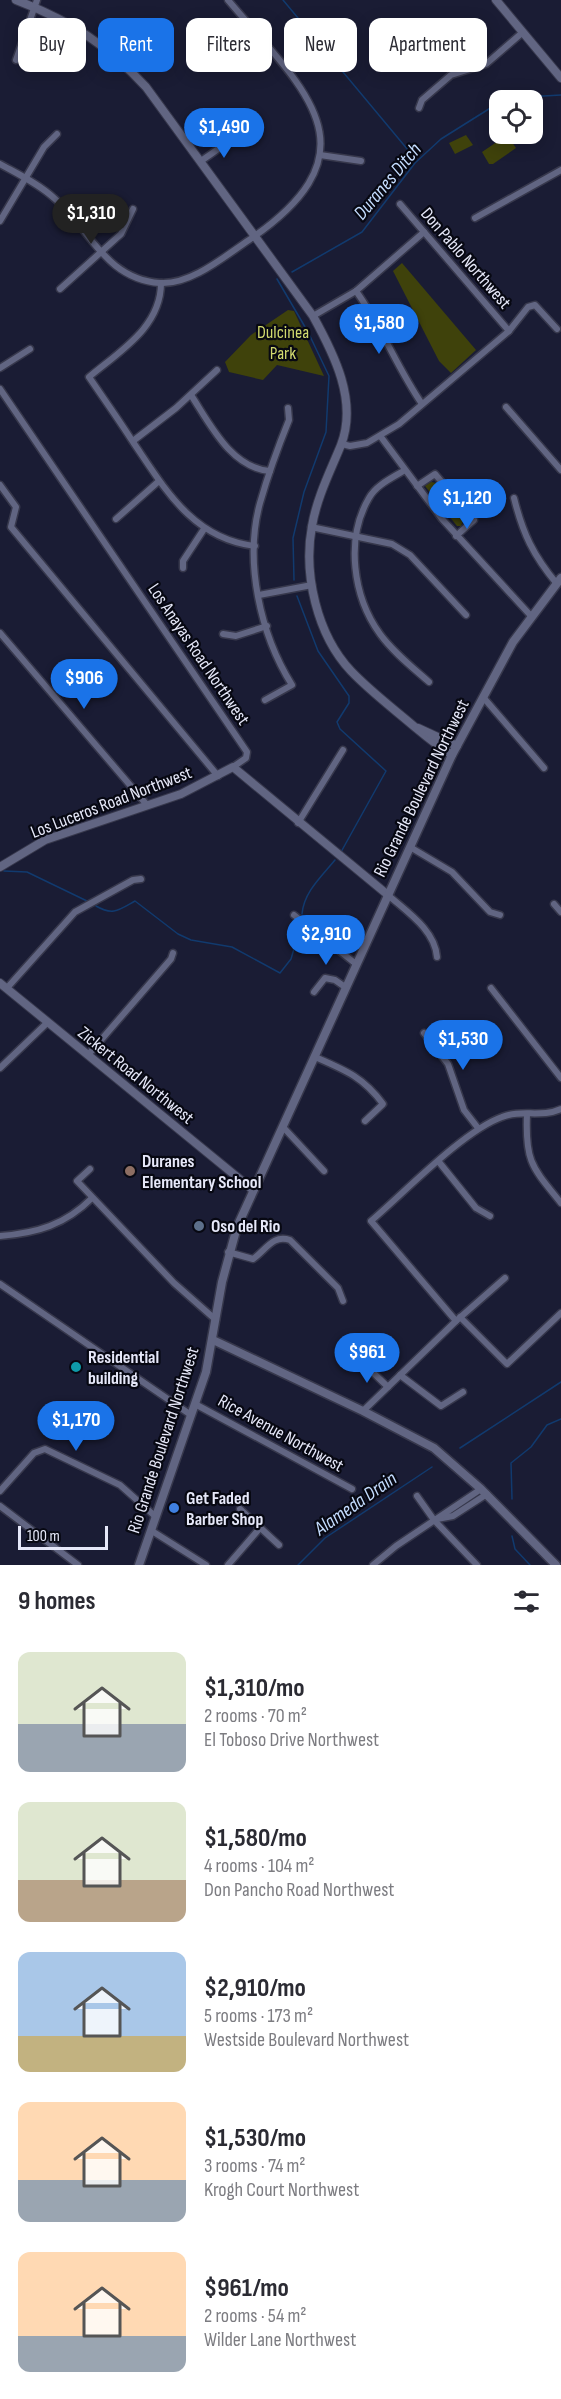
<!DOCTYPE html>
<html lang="en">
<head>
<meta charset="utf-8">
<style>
	:root { --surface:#fff; --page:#f7f7f7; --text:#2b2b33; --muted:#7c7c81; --accent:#1a73e8 }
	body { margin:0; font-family:"Sofia Sans Condensed",sans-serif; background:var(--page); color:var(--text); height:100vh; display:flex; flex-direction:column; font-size:22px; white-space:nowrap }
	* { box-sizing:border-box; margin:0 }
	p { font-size:20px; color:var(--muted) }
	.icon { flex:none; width:33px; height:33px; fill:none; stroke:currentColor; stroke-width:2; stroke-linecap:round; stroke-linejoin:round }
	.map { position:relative; height:1565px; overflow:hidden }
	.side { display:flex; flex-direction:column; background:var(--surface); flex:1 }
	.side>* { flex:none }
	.top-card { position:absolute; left:18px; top:18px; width:525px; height:54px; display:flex; gap:12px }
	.controls { position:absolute; left:489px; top:90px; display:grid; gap:12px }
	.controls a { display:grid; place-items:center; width:54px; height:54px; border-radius:12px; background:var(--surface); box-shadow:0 3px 15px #0003; font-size:30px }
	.scale { position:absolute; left:18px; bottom:15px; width:90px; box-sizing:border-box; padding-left:6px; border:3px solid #e6e8f9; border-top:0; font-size:16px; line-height:21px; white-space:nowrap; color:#e6e8f9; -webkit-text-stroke:4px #070812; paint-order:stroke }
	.price { position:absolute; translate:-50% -51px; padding:0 14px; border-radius:21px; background:var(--accent); color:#fff; font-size:20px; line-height:39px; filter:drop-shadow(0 2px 3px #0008) }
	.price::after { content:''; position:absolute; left:50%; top:36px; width:18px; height:14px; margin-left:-9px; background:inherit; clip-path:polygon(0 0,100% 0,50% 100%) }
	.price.on { background:#222; color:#fff }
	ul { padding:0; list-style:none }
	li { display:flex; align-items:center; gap:18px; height:150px; padding:0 18px }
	li span { display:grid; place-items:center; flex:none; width:168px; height:120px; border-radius:12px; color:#555 }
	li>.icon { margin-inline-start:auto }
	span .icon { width:72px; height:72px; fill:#fffc; stroke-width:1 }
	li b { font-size:26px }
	h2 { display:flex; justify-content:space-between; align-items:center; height:72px; padding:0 18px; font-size:26px }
	.pill { padding:0 21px; border-radius:12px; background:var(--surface); box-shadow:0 3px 15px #0003; font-size:21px; line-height:54px }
	.pill.on { background:var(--accent); color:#fff }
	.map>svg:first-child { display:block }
	.green { fill:#3f420b }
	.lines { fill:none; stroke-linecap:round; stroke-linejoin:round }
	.stream { stroke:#113a6e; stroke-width:1.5 }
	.minor-casing { stroke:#37384c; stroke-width:9 }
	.tertiary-casing { stroke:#37384c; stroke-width:10 }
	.secondary-casing { stroke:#37384c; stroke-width:11 }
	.minor { stroke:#616582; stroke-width:6 }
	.tertiary { stroke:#616582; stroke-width:8 }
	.secondary { stroke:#616582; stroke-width:8 }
	.education-dot { fill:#8d6e63; stroke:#070812; stroke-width:2 }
	.service-dot { fill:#5c6f8a; stroke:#070812; stroke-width:2 }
	.culture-dot { fill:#0f9aa8; stroke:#070812; stroke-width:2 }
	.shop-dot { fill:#3f7fe0; stroke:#070812; stroke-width:2 }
	.labels { text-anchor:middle; stroke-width:4.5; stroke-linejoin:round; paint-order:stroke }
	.street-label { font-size:18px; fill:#e6e8f9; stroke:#070812 }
	.park-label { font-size:18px; fill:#d1d96e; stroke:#070812 }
	.poi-label { font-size:18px; font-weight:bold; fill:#e6e8f9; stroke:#070812; text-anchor:start }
	.water-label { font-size:20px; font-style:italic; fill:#c4dcfe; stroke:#070812 }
</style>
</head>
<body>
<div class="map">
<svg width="561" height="1565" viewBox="0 0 561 1565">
	<rect width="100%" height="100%" fill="#1a1c34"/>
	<!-- green -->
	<g class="green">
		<path d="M466,135L473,145L455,154L449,143Z"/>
		<path d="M507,135L516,148L493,164H489L482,152Z"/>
		<path d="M402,263L476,350L451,373L439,361L393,271Z"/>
		<path d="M288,310L294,311L324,376L277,365L263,380L229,372L225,362L251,335Z"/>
		<path d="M431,482L437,483L465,516L461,526H457L425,486Z"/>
	</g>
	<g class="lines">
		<!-- stream -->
		<g class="stream">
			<path d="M283,0L413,156"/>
			<path d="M503,100L509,98L561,95"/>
			<path d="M292,272L362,232L415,163L441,139L500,102"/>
			<path d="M277,279L308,332L329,376L326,432L304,492L293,538L294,580"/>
			<path d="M297,596L318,651L349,696V703L337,722L340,729L386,771L341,852"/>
			<path d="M4,871L27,872L87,901"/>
			<path d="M96,906C113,916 119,910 135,901L178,934L191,940L232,947L280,973L291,959L301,925"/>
			<path d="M302,914C304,892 321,877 335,860"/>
			<path d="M460,1448L561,1382"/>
			<path d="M512,1499L511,1463L531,1447L547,1425L561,1419"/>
			<path d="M512,1536L515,1549L530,1565"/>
			<path d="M298,1565L325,1538L432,1467"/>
		</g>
		<!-- minor casing -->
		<g class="minor-casing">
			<g id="minor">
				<path d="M226,58L256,33"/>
				<path d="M16,60L37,0"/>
				<path d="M419,108L422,100L451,75L486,64L523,32"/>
				<path d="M320,155L361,161"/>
				<path d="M201,161L234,138"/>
				<path d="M0,164C18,174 39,184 54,198C90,229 105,279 160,283C191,285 225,256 249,240C381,150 304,90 228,0"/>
				<path d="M400,204L509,331"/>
				<path d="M475,218L561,170"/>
				<path d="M0,221L44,147L57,134"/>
				<path d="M161,283C161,327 120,351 89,377C104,399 119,420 133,442C165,489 193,539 255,546"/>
				<path d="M60,289L121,234L133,209"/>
				<path d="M356,291C382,327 397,368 422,404"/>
				<path d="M313,316L356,291L424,232"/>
				<path d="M0,368L30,349"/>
				<path d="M0,389L247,752L246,758L233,767"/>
				<path d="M191,395C210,424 231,468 270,471"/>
				<path d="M506,407L561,470"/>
				<path d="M381,437L442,519L532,617"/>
				<path d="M133,441L176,408L217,370"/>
				<path d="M342,444L350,446L367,443L399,424L509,331L528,307L535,305L557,329"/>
				<path d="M405,470C392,478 376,485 369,498C345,539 353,597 380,634C393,652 412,667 429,682"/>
				<path d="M0,485L16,507L11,527L218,776"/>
				<path d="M417,486L435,474L474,520L456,536"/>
				<path d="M514,498C523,534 533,555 557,584"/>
				<path d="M116,519L159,481"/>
				<path d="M311,527L392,544L410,555L466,615"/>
				<path d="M183,568V561L204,529"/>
				<path d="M259,595L312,585"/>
				<path d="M0,633L147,805"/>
				<path d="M223,634L236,636L267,626"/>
				<path d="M483,697L544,768"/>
				<path d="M265,700L292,685C260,634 244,561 260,503C268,475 278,447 289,420L288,408"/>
				<path d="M298,823L343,750"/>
				<path d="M410,847L452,872L490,912L500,915"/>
				<path d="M388,895C407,912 435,930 437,957"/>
				<path d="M554,904L561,912"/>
				<path d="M294,915L356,964"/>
				<path d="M7,988L75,912L133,880L141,879"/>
				<path d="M491,988L561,1078"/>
				<path d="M314,992L325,978L335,980L345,987"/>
				<path d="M424,1033L448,1064L464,1110L478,1128"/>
				<path d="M88,1055L171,959L173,953"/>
				<path d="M315,1057C345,1070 363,1077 383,1104L365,1121"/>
				<path d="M0,1068L48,1022"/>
				<path d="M527,1114C525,1162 532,1167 561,1203"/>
				<path d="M283,1127L324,1171"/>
				<path d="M439,1162L476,1208L490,1216"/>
				<path d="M90,1169L77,1181L174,1283L216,1320"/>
				<path d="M0,1236C37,1233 65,1225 92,1198"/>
				<path d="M228,1252L253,1259C266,1250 273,1234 290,1240L338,1288L343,1301"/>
				<path d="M0,1284L191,1415"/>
				<path d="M460,1317L507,1364L561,1313"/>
				<path d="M456,1321L371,1221C404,1193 463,1131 502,1117C521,1109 542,1118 561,1109"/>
				<path d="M363,1363L388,1387"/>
				<path d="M400,1375L441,1406L463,1392"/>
				<path d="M195,1404L352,1489"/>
				<path d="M363,1411L456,1321L505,1278"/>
				<path d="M0,1491L34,1453L45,1449L120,1485L156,1517"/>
				<path d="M417,1496L434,1520L477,1565"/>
				<path d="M0,1506L78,1565"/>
				<path d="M240,1509L279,1545"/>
				<path d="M437,1519L453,1516L487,1494"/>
				<path d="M152,1531L206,1565"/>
				<path d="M228,1565L260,1528"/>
				<path d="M373,1565L396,1546L481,1489"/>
			</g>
		</g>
		<!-- tertiary casing -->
		<g class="tertiary-casing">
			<g id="tertiary">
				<path d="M16,0C71,21 106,44 146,87L313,316C334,354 358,401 341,445C330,472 317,497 312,526C303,574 317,635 351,671C371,692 394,709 416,728C428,738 439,747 452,755"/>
				<path d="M496,0L561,78"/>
				<path d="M418,728L457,746"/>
				<path d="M0,867L45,840L181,794L233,767L388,895"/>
				<path d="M0,983L253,1190"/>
			</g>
		</g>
		<!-- secondary casing -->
		<g class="secondary-casing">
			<g id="secondary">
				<path d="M213,1340L363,1411L434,1448L481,1489L556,1565"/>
				<path d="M139,1565L206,1372L222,1282L237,1227L452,755L513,642L561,578"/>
			</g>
		</g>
		<!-- minor -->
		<use href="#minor" class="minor"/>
		<!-- tertiary -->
		<use href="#tertiary" class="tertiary"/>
		<!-- secondary -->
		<use href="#secondary" class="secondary"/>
	</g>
	<!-- markers -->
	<circle class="education-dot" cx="130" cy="1171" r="6"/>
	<circle class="service-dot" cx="199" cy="1226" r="6"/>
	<circle class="culture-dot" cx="76" cy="1367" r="6"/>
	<circle class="shop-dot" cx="174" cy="1508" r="6"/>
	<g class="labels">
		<!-- street labels -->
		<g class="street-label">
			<text transform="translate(466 258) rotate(49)" y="6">Don Pablo Northwest</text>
			<text transform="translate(199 654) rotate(56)" y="6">Los Anayas Road Northwest</text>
			<text transform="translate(421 788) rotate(-64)" y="6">Rio Grande Boulevard Northwest</text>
			<text transform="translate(111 802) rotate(-21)" y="6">Los Luceros Road Northwest</text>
			<text transform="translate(136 1075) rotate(39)" y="6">Zickert Road Northwest</text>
			<text transform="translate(281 1433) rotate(29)" y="6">Rice Avenue Northwest</text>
			<text transform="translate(163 1440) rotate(-72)" y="6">Rio Grande Boulevard Northwest</text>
		</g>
		<!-- park labels -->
		<g class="park-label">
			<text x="283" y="338">Dulcinea<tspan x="283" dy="21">Park</tspan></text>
		</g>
		<!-- poi labels -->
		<g class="poi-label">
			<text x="142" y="1167">Duranes<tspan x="142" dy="21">Elementary School</tspan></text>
			<text x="211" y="1232">Oso del Rio</text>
			<text x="88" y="1363">Residential<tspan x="88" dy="21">building</tspan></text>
			<text x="186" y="1504">Get Faded<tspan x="186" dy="21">Barber Shop</tspan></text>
		</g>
		<!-- water labels -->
		<g class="water-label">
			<text transform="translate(387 181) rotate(-50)" y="7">Duranes Ditch</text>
			<text transform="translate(355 1503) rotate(-35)" y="7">Alameda Drain</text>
		</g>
	</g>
</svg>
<div class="controls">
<a><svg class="icon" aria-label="locate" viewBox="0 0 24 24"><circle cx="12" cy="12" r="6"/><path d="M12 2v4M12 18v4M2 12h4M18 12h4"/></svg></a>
</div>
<div class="scale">100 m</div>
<b class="price" style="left:224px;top:159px">$1,490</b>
<b class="price on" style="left:91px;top:245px">$1,310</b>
<b class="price" style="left:379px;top:355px">$1,580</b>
<b class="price" style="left:467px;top:530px">$1,120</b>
<b class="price" style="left:84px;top:710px">$906</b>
<b class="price" style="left:326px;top:966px">$2,910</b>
<b class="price" style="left:463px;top:1071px">$1,530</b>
<b class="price" style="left:367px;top:1384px">$961</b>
<b class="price" style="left:76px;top:1452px">$1,170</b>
<div class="top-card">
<a class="pill">Buy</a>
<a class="pill on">Rent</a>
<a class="pill">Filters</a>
<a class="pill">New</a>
<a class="pill">Apartment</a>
</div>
</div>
<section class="side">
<h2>9 homes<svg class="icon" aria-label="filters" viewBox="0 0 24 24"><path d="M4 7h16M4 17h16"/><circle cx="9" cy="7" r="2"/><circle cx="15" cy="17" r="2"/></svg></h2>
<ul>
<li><span style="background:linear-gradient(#dfe7d0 60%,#9aa5b1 0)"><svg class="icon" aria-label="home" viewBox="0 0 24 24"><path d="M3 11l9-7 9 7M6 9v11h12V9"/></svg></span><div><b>$1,310/mo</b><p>2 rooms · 70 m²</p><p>El Toboso Drive Northwest</p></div></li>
<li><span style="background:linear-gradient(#dfe7d0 65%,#b9a48a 0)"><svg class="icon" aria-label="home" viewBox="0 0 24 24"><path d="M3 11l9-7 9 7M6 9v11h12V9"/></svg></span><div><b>$1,580/mo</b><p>4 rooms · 104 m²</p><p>Don Pancho Road Northwest</p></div></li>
<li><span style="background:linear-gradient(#a9c7e8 70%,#c2b280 0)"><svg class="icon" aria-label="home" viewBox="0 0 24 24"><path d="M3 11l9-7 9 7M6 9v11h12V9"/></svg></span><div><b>$2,910/mo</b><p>5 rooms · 173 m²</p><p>Westside Boulevard Northwest</p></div></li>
<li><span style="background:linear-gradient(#ffd9b3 65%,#9aa5b1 0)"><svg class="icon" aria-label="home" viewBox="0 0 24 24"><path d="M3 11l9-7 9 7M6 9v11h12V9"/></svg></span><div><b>$1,530/mo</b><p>3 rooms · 74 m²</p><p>Krogh Court Northwest</p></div></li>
<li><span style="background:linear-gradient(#ffd9b3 70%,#9aa5b1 0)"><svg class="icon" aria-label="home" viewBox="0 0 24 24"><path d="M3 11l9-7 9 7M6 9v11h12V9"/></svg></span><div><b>$961/mo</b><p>2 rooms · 54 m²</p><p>Wilder Lane Northwest</p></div></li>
</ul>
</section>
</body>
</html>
